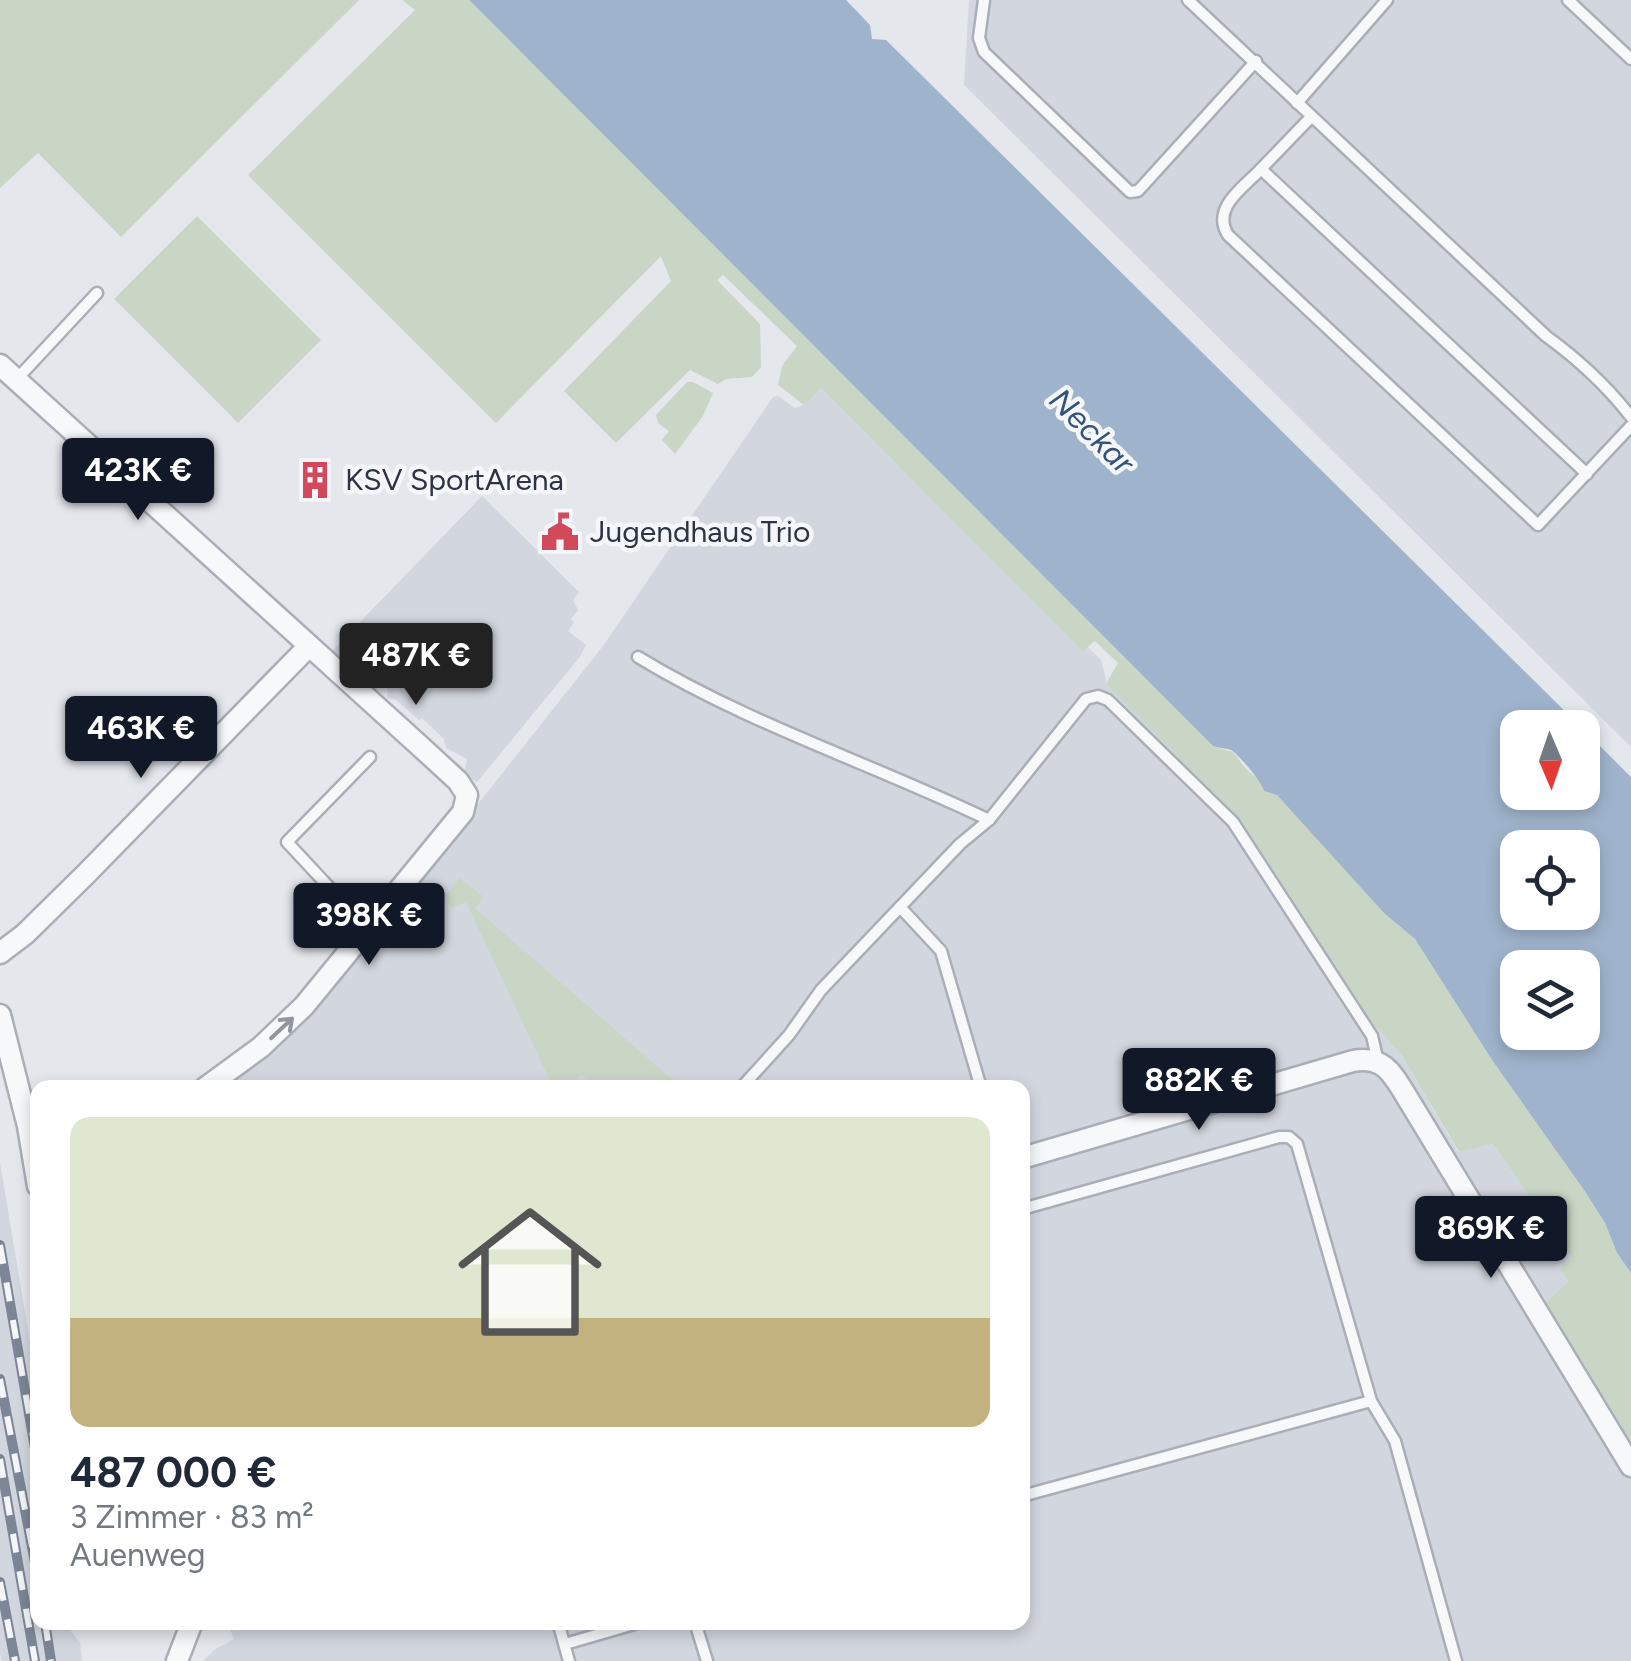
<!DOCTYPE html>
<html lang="de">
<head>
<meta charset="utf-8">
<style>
	:root { --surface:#fff; --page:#f2f2f3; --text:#1f2937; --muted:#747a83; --line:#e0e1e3; --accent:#111827 }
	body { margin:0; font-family:Figtree,sans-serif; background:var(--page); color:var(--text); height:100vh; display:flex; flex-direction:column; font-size:38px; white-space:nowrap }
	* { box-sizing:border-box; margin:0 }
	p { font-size:32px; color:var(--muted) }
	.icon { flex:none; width:55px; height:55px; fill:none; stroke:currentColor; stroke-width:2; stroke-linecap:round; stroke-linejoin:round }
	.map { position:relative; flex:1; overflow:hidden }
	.sheet { position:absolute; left:30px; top:1080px; width:1000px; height:550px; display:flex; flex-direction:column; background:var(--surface); border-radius:20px; box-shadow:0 5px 15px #0003 }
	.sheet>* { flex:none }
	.needle { width:65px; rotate:178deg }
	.buttons { position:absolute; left:1500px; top:710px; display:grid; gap:20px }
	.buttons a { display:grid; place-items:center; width:100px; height:100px; border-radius:20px; background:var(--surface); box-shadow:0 5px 15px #0003; font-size:50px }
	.price { position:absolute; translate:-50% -85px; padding:0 22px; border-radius:10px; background:var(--accent); color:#fff; font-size:32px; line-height:65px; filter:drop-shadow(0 2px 5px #0008) }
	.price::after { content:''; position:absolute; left:50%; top:60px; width:30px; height:22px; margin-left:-15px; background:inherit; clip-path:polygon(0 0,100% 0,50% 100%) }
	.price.selected { background:#222; color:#fff }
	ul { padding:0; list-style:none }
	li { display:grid; align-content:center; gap:20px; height:530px; padding:0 40px }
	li+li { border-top:2px solid var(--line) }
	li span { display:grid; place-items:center; height:310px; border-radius:20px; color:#555 }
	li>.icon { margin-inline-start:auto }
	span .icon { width:180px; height:180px; fill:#fffc; stroke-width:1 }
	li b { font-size:42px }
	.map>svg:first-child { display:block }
	.built { fill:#d2d6de }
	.green { fill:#c9d6c5 }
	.water { fill:#9fb4cc; fill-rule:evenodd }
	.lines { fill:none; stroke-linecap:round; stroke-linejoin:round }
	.lane-casing { stroke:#a9aeb7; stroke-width:15 }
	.street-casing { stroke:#a9aeb7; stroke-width:25 }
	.lane { stroke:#f7f8fa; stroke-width:10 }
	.street { stroke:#f7f8fa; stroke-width:20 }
	.rail-casing { stroke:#7d8696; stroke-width:10 }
	.rail { stroke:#f4f6f9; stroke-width:6; stroke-dasharray:19; stroke-linecap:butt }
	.oneway { stroke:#9196a0 }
	.labels { text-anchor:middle; stroke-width:9; stroke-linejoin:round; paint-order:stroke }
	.poi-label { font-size:30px; fill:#2b3445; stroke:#f4f6f9; text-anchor:start }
	.water-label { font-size:32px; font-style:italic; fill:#34527a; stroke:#f4f6f9 }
</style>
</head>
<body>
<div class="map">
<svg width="1631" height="1661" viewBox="0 0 1631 1661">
	<rect width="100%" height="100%" fill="#e4e7ec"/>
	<!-- built -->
	<g class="built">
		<path d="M969,0H1631V747L964,85Z"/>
		<path d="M820,387L1084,650L1088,647L1101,660L1108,687L1240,819L1372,1022L1402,1056L1458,1152L1493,1144L1572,1258L1570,1282L1545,1302L1631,1446V1661H203L214,1650L234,1639L227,1622H1022V1088L221,1087L394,910L603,646L773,397L778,396L795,408L805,404Z"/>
		<path d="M482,496L579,592L573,600L578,610L571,619L574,622L568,631L586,645L579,658L477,782L464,775L467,759L446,748L444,739L422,718L419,720L396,700L387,698L388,690L377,679L370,685L332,651Z"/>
		<path d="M0,1163L37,1384L38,1622L70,1623V1630L80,1642L82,1661H2L0,1653Z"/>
	</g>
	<!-- green -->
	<g class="green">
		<path d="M0,0H359L121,237L38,153L0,188Z"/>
		<path d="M402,0H469L1213,746L1233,752L1246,769L1277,795L1358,881L1385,914L1415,939L1492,1060L1586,1193L1605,1223L1617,1253L1631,1273V1446L1545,1302L1569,1282L1560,1268L1572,1258L1493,1144L1459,1152L1402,1056L1372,1022L1240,819L1108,687L1107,682L1118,663L1095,641L1083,651L821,388L804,405L778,385L782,366L797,346L723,275L717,280L760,324L761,367L752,377L726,379L718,384L690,370L616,443L564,391L671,281L661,256L496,423L248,175L415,10Z"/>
		<path d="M197,216L321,340L238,423L114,299Z"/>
		<path d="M687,382H693L713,393L703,416L675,454L662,440L669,431L658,423L656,415Z"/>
		<path d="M459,878L484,897L475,908L681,1087H592L582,1075L565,1087H553L466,902L451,908L445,897Z"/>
	</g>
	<!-- water -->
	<path class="water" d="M469,0H846L870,25L872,39L886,40L1582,728H1518V792H1582V728L1631,777V1273L1617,1253L1605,1223L1586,1193L1492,1060L1415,939L1385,914L1277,795L1264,791C1263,783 1239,755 1231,750C1225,748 1219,748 1213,746ZM1518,848H1582V912H1518ZM1518,968H1582V1032H1518Z"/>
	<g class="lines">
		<!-- lane casing -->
		<g class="lane-casing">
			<g id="lane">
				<path d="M984,0L979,38L984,52L1130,192L1138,191L1256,61"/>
				<path d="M1188,0L1546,336C1579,360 1607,386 1631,417"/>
				<path d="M1568,0L1631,59"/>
				<path d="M1297,103L1387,0"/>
				<path d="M1311,117L1261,169L1587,474"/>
				<path d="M1261,169C1243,188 1211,208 1228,235L1538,525L1631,426"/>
				<path d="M16,380L97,293"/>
				<path d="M638,657C748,724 873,764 989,820"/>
				<path d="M900,907L941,951L981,1088"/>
				<path d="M368,929L287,842L370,757"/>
				<path d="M741,1088L789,1035L821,990L960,844L989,820L1086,699L1098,696L1108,700L1233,822L1372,1036L1378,1062"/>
				<path d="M1022,1209L1279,1137H1289L1297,1144L1371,1401L1395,1441L1456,1661"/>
				<path d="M1022,1496L1371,1401"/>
				<path d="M558,1622L569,1661"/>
				<path d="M695,1622L707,1661"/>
				<path d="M565,1644L641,1622"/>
			</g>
		</g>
		<!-- street casing -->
		<g class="street-casing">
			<g id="street">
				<path d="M0,365L421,747L458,781L467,795L463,812L304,1006L261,1047L205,1088"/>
				<path d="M0,953L25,934L86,874L309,646"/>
				<path d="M0,1015L28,1126L38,1186"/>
				<path d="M1022,1158L1353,1061C1382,1056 1391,1071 1405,1094L1631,1466"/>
				<path d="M177,1661L192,1622"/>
			</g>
		</g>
		<!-- lane -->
		<use href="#lane" class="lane"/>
		<!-- street -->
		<use href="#street" class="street"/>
		<!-- rail casing -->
		<g class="rail-casing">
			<g id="rail">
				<path d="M0,1245L38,1466"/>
				<path d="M0,1379L38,1578"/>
				<path d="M0,1459L35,1661"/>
				<path d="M0,1582L15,1661"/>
				<path d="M45,1622L51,1661"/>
			</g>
		</g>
		<!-- rail -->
		<use href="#rail" class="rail"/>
	</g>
	<!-- one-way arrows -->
	<defs><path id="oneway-shaft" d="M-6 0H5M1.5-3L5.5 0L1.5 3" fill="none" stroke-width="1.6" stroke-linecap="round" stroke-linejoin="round" transform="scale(2.5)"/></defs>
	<use class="oneway" href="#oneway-shaft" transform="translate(282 1028) rotate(-43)"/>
	<!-- icons -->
	<defs>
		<g id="building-bare" transform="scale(3)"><path d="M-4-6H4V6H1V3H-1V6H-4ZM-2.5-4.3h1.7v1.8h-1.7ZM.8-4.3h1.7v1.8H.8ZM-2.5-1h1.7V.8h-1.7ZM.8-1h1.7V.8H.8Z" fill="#d1495b" stroke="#f4f6f9" stroke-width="2.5" paint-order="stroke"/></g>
		<g id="civic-bare" transform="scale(3)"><path d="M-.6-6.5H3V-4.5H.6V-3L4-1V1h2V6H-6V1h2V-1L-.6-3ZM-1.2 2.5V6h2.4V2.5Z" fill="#d1495b" stroke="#f4f6f9" stroke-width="2.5" paint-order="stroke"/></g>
	</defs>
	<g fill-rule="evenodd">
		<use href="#building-bare" x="315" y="480"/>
		<use href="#civic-bare" x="560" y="532"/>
	</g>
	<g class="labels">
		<!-- poi labels -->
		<g class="poi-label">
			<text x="345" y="490">KSV SportArena</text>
			<text x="590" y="542">Jugendhaus Trio</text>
		</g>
		<!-- water labels -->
		<g class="water-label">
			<text transform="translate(1092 431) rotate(45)" y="11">Neckar</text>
		</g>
	</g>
</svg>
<div class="buttons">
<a><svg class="needle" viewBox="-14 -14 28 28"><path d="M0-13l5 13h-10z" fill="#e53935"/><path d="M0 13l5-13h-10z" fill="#747a83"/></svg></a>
<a><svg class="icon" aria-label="locate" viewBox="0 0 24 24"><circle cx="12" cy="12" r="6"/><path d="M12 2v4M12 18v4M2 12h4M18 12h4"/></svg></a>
<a><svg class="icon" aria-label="layers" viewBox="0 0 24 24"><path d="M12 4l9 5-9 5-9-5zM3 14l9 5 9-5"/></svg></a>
</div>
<b class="price" style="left:138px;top:523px">423K €</b>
<b class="price selected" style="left:416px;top:708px">487K €</b>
<b class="price" style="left:141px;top:781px">463K €</b>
<b class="price" style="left:369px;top:968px">398K €</b>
<b class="price" style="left:1199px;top:1133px">882K €</b>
<b class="price" style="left:1491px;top:1281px">869K €</b>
<section class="sheet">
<ul>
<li><span style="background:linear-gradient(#dfe7d0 65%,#c2b280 0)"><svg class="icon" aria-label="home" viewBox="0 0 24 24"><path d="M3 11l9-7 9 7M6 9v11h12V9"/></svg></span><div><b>487 000 €</b><p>3 Zimmer · 83 m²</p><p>Auenweg</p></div></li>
</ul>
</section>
</div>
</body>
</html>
